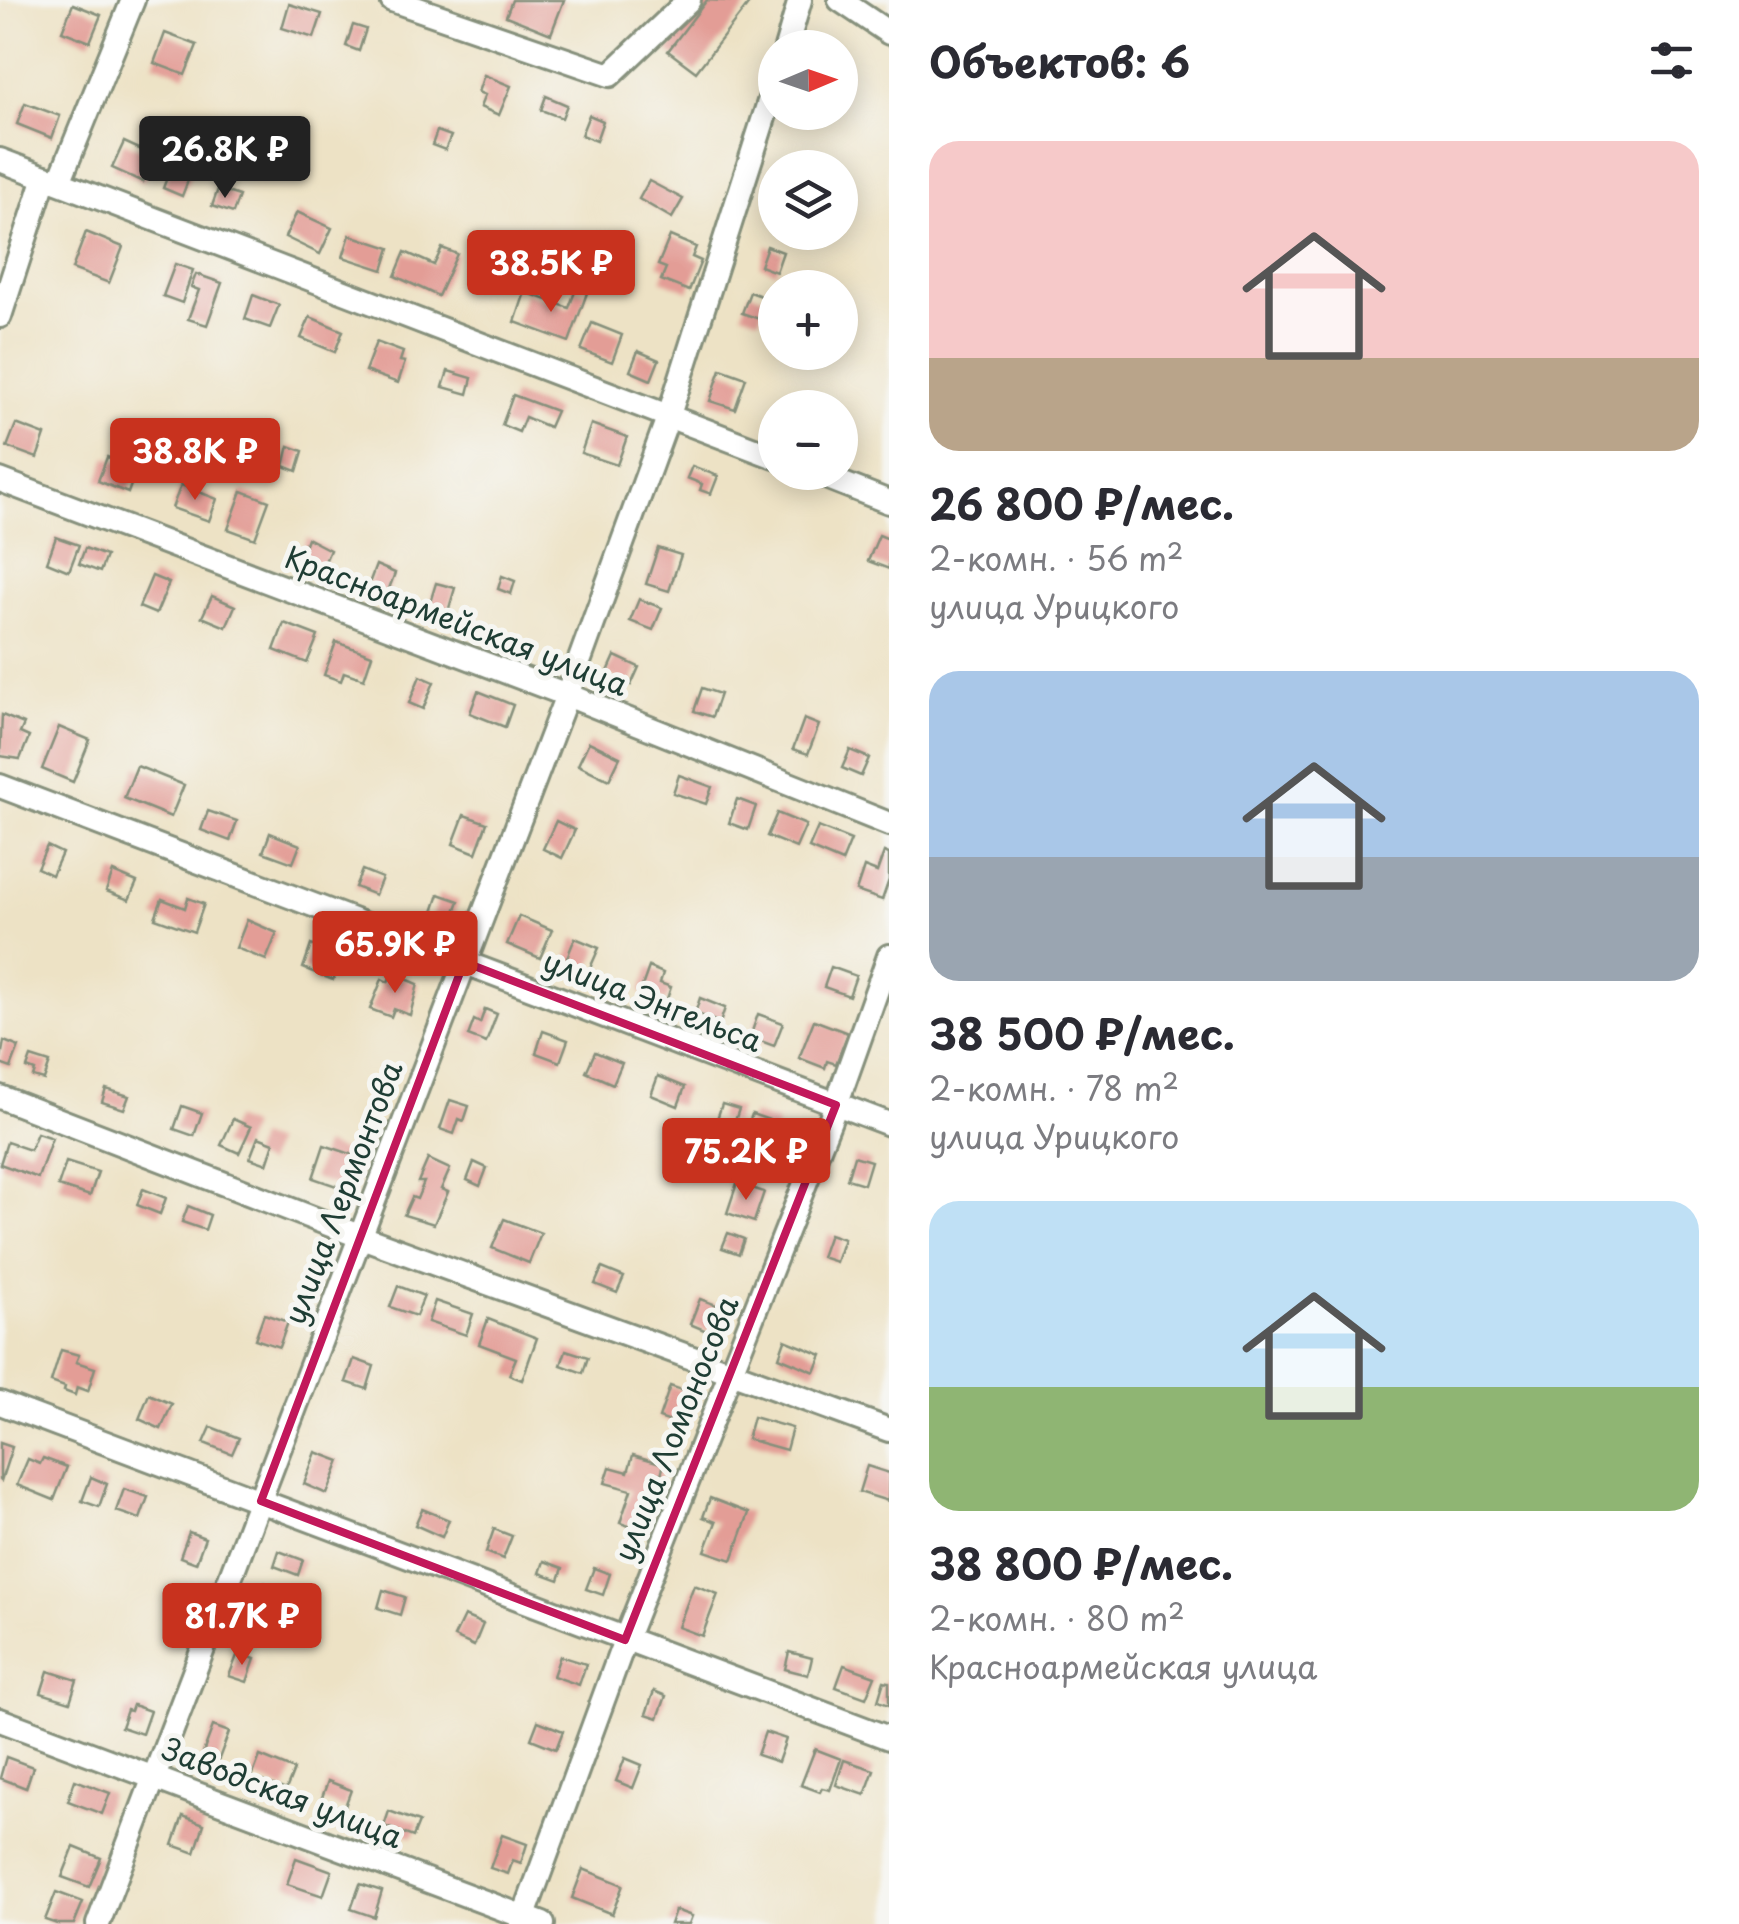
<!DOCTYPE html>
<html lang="ru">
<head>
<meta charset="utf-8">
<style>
	:root { --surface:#fff; --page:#f2f2f3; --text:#2b2b33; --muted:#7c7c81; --accent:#c8321e }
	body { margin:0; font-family:"Playpen Sans",sans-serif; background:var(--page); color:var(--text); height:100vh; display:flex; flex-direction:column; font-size:38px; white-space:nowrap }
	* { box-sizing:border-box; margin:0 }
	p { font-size:32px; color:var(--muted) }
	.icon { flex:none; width:55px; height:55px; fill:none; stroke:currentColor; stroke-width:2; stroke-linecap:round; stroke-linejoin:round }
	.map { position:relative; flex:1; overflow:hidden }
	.details { display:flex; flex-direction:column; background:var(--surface); width:850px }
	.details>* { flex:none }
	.needle { width:65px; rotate:88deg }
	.tools { position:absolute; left:758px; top:30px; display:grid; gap:20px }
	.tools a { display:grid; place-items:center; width:100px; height:100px; border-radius:50%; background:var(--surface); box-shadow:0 5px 25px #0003; font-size:50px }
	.price { position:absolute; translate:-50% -85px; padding:0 22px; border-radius:10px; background:var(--accent); color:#fff; font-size:32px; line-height:65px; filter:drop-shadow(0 2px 5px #0008) }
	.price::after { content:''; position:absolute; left:50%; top:60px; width:30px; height:22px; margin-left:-15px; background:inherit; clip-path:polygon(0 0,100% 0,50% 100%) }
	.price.current { background:#222; color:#fff }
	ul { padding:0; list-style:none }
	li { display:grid; align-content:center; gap:20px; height:530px; padding:0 40px }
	li span { display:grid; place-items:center; height:310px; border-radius:30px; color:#555 }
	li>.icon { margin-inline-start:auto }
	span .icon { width:180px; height:180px; fill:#fffc; stroke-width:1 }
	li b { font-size:42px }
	h2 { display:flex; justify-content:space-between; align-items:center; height:120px; padding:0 40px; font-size:42px }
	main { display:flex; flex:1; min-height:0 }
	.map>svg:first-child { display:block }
	.building { fill:#e39d96 }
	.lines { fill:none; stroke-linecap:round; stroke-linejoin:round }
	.minor-casing { stroke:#86907c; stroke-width:28 }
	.minor { stroke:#fff; stroke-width:22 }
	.marked { fill:none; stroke:#c2185b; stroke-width:8; stroke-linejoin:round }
	.labels { text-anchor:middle; stroke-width:10; stroke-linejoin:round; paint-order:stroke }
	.street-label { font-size:30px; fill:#1f3d34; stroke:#f6f6f2 }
</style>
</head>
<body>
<main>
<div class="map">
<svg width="889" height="1924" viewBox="0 0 889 1924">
	<rect width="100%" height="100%" fill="#f6f6f2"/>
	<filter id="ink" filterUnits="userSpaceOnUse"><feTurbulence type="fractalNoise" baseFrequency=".01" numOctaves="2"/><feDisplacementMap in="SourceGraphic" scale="20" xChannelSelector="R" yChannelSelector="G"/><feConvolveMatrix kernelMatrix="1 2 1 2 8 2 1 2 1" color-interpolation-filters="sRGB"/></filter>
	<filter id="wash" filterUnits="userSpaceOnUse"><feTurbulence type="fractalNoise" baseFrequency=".0048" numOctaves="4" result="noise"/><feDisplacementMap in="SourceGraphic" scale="40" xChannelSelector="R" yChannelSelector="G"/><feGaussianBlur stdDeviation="2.25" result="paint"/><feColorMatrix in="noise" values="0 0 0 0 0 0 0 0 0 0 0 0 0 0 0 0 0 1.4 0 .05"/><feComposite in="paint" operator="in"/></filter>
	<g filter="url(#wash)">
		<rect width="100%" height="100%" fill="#ede2c5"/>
		<g id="blocks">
			<!-- building -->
			<g class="building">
				<path d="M512,0H564L551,34L506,16Z"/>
				<path d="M707,0L750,2L696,72L668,51Z"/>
				<path d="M73,4L101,15L90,42L62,31Z"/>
				<path d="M289,4L322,14L314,38L282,28Z"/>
				<path d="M353,25L366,29L359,51L346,46Z"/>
				<path d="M165,33L197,45L185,75L154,63Z"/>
				<path d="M484,75L511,86L499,115L480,107L485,95L478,92Z"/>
				<path d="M546,96L567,105L562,118L541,110Z"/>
				<path d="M25,103L60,116L52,138L17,124Z"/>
				<path d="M589,115L603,121L596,141L581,135Z"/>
				<path d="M437,131L451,136L445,150L432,145Z"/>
				<path d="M124,142L155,156L143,182L112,168Z"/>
				<path d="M172,165L191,173L182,196L163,188Z"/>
				<path d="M649,181L683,199L672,218L639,199Z"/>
				<path d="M218,189L239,196L233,213L212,206Z"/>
				<path d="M297,212L332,228L320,254L285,237Z"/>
				<path d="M86,232L123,247L109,283L72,269Z"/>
				<path d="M350,235L390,248L383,270L343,257Z"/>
				<path d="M670,236L696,247L692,257L701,261L689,291L661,280L666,268L658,265Z"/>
				<path d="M767,246L783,252L776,272L760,266Z"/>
				<path d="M442,248L457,254L438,296L395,276L405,252L434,265Z"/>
				<path d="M175,264L193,270L182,303L163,296Z"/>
				<path d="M196,274L222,283L207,325L188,319L199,290L191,287Z"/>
				<path d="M576,289L587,293L569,342L515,322L525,292L569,308Z"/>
				<path d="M750,292L767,298L759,319L742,313Z"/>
				<path d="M253,295L279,305L270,328L245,319Z"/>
				<path d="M840,306L853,312L847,327L840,324Z"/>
				<path d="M310,317L343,331L335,352L301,338Z"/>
				<path d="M592,323L622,335L612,362L581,350Z"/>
				<path d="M376,342L403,352L400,361L405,362L398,383L365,371Z"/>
				<path d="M638,351L659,360L651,380L630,371Z"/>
				<path d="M721,369L746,378L735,409L710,401Z"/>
				<path d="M448,371L472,378L468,394L443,387Z"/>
				<path d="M513,395L556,411L549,427L525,417L519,432L502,425Z"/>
				<path d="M16,424L45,435L37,458L7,447Z"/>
				<path d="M591,424L627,437L617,465L581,453Z"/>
				<path d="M840,430L854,435L848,453L840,450Z"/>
				<path d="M289,446L303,451L297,471L284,466Z"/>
				<path d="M107,457L137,468L128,493L98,481Z"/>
				<path d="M692,466L718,476L711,494L700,490L702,484L687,478Z"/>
				<path d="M181,485L217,499L209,521L172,508Z"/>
				<path d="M242,491L269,501L255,539L228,529Z"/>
				<path d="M879,535L889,539V569L868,561Z"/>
				<path d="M56,537L79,545L69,571L47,562Z"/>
				<path d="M307,538L330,550L321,571L298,562Z"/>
				<path d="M85,548L106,556L100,572L79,564Z"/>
				<path d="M658,548L681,555L669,591L646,584Z"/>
				<path d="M376,565L395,573L387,594L368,586Z"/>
				<path d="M152,576L169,583L156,614L139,607Z"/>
				<path d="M502,576L515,581L511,594L498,589Z"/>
				<path d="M436,583L455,588L447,615L428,609Z"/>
				<path d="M212,596L235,606L226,627L202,617Z"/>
				<path d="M639,599L662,608L653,630L630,621Z"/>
				<path d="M284,623L318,636L307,663L274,650Z"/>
				<path d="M336,642L372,655L364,679L344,672L341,681L324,675Z"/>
				<path d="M615,656L639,667L631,685L607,674Z"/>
				<path d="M420,676L434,682L423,709L409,703Z"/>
				<path d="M702,688L720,694L712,717L694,711Z"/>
				<path d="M478,691L513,705L505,727L470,713Z"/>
				<path d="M2,715L24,724L20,733L29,737L20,759L0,756Z"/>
				<path d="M804,719L819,725L808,754L793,749Z"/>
				<path d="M59,727L90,740L73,782L42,769Z"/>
				<path d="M589,742L620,757L609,780L578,765Z"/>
				<path d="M850,750L869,758L861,776L842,768Z"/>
				<path d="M137,766L184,785L171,817L124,798Z"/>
				<path d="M679,775L712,787L706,804L673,793Z"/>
				<path d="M737,799L756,806L748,830L729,823Z"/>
				<path d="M208,811L237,821L230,841L201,830Z"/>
				<path d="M777,813L806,825L796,848L767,836Z"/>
				<path d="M464,815L487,823L476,853L453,844Z"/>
				<path d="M556,821L575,830L562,858L543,849Z"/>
				<path d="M818,827L851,840L842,862L809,848Z"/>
				<path d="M270,833L300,845L293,863L263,852Z"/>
				<path d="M47,846L62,853L52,875L37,868Z"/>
				<path d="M884,852L889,854V880L882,900L856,891L864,867L877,872Z"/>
				<path d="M362,870L382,878L375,895L355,887Z"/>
				<path d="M113,872L137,882L129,900L106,891Z"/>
				<path d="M439,894L459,901L451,922L432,915Z"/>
				<path d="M188,898L204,904L194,932L155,918L162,899L185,908Z"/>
				<path d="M519,916L552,930L540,958L507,944Z"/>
				<path d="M247,920L277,933L266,960L236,948Z"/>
				<path d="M575,938L599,948L587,975L564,965Z"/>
				<path d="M311,945L342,957L333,980L303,968Z"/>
				<path d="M649,967L663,973L660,983L671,987L666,1002L640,992Z"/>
				<path d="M831,967L856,976L849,996L824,987Z"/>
				<path d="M392,973L418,984L410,1015L394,1009L391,1017L370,1009L382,979L388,982Z"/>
				<path d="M700,998L725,1008L720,1023L695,1013Z"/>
				<path d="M485,1009L497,1014L486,1043L468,1036L474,1020L480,1023Z"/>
				<path d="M758,1014L783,1023L774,1046L750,1037Z"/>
				<path d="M814,1020L848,1033L836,1064L827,1061L825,1068L799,1058Z"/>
				<path d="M543,1031L568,1040L560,1062L536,1053Z"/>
				<path d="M4,1041L19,1047L11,1068L0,1064Z"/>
				<path d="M595,1052L622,1063L613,1084L586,1072Z"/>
				<path d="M31,1057L50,1063L44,1080L33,1077L35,1071L27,1068Z"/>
				<path d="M658,1076L685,1087L678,1106L651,1095Z"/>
				<path d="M106,1089L129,1096L124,1109L102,1102Z"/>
				<path d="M450,1100L469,1106L464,1121L459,1119L454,1134L440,1129Z"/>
				<path d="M722,1104L739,1109L734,1124L717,1119Z"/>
				<path d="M182,1106L202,1113L194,1136L174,1129Z"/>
				<path d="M752,1114L778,1123L770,1148L743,1139Z"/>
				<path d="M233,1119L251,1127L239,1153L221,1145Z"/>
				<path d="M37,1133L52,1138L38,1178L0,1164L7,1142L30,1150Z"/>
				<path d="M258,1137L274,1143L267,1164L250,1158Z"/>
				<path d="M324,1145L360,1157L345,1189L313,1178Z"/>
				<path d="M854,1156L871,1161L864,1184L847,1179Z"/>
				<path d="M428,1159L450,1169L441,1189L448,1192L434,1224L404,1215L412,1197L417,1199L424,1182H418Z"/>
				<path d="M66,1162L98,1172L90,1196L58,1186Z"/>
				<path d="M474,1162L487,1168L480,1186L467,1180Z"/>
				<path d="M737,1183L764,1192L754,1222L727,1213Z"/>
				<path d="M143,1189L166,1198L160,1214L137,1205Z"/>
				<path d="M188,1206L210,1215L205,1230L182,1222Z"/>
				<path d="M504,1219L541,1233L529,1263L492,1248Z"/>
				<path d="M728,1233L744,1239L739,1254L722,1248Z"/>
				<path d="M829,1234L844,1239L836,1262L821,1257Z"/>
				<path d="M602,1268L624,1277L617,1293L595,1284Z"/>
				<path d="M398,1286L424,1296L416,1316L390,1307Z"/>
				<path d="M700,1299L719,1306L709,1332L690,1324Z"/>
				<path d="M435,1301L473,1314L466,1335L428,1322Z"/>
				<path d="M264,1314L288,1322L279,1347L255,1339Z"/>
				<path d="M488,1319L537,1338L522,1380L509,1375L516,1358L479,1344Z"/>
				<path d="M785,1340L822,1355L815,1372L779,1357Z"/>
				<path d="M61,1350L79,1355L76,1362L95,1368L88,1391L77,1387L75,1395L64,1391L65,1387L51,1382Z"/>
				<path d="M566,1350L588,1357L583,1373L561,1365Z"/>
				<path d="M354,1359L374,1366L367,1389L346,1382Z"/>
				<path d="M670,1386L696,1395L685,1427L659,1418Z"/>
				<path d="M149,1394L172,1404L161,1429L139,1419Z"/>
				<path d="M753,1417L792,1428L786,1450L747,1439Z"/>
				<path d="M211,1427L239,1438L232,1454L204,1443Z"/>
				<path d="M0,1443L12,1447L1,1481L0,1480Z"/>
				<path d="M316,1452L340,1461L327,1494L304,1484Z"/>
				<path d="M633,1455L664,1464L644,1531L620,1523L631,1490L605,1483L610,1467L628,1472Z"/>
				<path d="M43,1458L67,1467L54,1500L17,1485L28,1459L40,1464Z"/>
				<path d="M867,1466L889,1473L888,1501L859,1492Z"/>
				<path d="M91,1477L107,1484L99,1507L82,1501Z"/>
				<path d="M124,1489L148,1497L140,1519L116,1511Z"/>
				<path d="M710,1498L749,1513L732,1560L705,1551L716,1522L703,1517Z"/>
				<path d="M422,1509L449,1520L442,1537L415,1525Z"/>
				<path d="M494,1529L512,1536L503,1559L486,1552Z"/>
				<path d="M189,1532L205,1538L196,1563L180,1557Z"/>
				<path d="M279,1551L303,1560L298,1575L274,1566Z"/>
				<path d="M544,1561L563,1568L559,1580L540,1573Z"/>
				<path d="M594,1568L610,1574L603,1595L586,1589Z"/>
				<path d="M265,1583L284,1589L278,1605L259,1598Z"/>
				<path d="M694,1585L718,1594L702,1636L678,1627Z"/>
				<path d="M383,1590L405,1597L400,1615L378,1608Z"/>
				<path d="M464,1616L483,1624L474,1646L454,1637Z"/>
				<path d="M789,1652L812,1658L808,1675L785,1669Z"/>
				<path d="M238,1653L255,1659L247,1682L229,1676Z"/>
				<path d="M560,1656L586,1664L579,1685L553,1676Z"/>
				<path d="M844,1665L875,1676L866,1698L836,1687Z"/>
				<path d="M48,1671L77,1680L70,1702L41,1693Z"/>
				<path d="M884,1681L889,1682V1705L878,1701Z"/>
				<path d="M654,1691L666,1696L658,1718L646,1714Z"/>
				<path d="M133,1705L150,1711L142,1734L121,1727L127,1710L131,1711Z"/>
				<path d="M538,1721L563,1731L556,1749L531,1739Z"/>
				<path d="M213,1726L229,1732L217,1764L201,1758Z"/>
				<path d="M765,1732L786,1739L778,1762L757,1755Z"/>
				<path d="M815,1749L841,1759L830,1790L822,1788L820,1792L801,1785Z"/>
				<path d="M260,1756L294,1770L286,1790L252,1777Z"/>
				<path d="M6,1757L33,1767L26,1788L0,1778Z"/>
				<path d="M625,1758L642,1765L633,1788L616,1781Z"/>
				<path d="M844,1760L874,1770L865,1795L836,1785Z"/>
				<path d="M75,1780L110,1793L102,1814L68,1801Z"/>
				<path d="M328,1781L351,1790L344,1809L321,1800Z"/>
				<path d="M389,1811L419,1822L413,1837L384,1826Z"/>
				<path d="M183,1816L204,1824L195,1853L173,1845Z"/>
				<path d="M502,1835L527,1844L521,1863L513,1860L508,1874L490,1868Z"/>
				<path d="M74,1847L101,1858L89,1887L62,1877Z"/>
				<path d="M296,1858L332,1871L323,1896L287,1884Z"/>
				<path d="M583,1869L623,1885L612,1914L572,1898Z"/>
				<path d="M360,1884L382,1891L374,1917L351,1909Z"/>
				<path d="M56,1892L83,1902L74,1924H57L45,1920Z"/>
				<path d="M675,1910L692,1916L689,1924H670Z"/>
			</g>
		</g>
	</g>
	<g filter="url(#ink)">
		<use href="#blocks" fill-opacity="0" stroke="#86907c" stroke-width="2.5"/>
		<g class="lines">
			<!-- minor casing -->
			<g class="minor-casing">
				<g id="minor">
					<path d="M392,0L610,75L689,0"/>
					<path d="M840,0L889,33"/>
					<path d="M786,48L800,0"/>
					<path d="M0,160L775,457"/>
					<path d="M59,182L133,0"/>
					<path d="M0,316L45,177"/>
					<path d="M813,472L889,502"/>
					<path d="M0,480L567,695L889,824"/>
					<path d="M0,786L889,1124"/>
					<path d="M0,1097L359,1236L889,1430"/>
					<path d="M0,1403L889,1738"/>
					<path d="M0,1720L543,1924"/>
					<path d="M98,1924L567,695L669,415L775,83"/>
					<path d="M521,1924L625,1640L836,1105L889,956"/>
				</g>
			</g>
			<!-- minor -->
			<use href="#minor" class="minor"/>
		</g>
	</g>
	<!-- marked area -->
	<path class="marked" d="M464,962L836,1105L625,1640L261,1501Z"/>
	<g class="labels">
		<!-- street labels -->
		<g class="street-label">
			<text transform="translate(456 622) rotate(21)" y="10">Красноармейская улица</text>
			<text transform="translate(652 1002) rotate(21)" y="10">улица Энгельса</text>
			<text transform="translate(344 1193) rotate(-69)" y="10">улица Лермонтова</text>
			<text transform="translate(677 1429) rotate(-68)" y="10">улица Ломоносова</text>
			<text transform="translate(282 1794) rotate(21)" y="10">Заводская улица</text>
		</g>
	</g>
</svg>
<div class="tools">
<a><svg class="needle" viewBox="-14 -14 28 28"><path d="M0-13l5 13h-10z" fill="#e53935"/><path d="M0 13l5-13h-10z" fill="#7c7c81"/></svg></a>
<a><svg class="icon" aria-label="layers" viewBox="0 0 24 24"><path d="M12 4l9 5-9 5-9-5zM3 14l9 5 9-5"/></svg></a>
<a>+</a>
<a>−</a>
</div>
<b class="price current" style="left:225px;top:201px">26.8K ₽</b>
<b class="price" style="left:551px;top:315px">38.5K ₽</b>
<b class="price" style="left:195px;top:503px">38.8K ₽</b>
<b class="price" style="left:395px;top:996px">65.9K ₽</b>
<b class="price" style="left:746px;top:1203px">75.2K ₽</b>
<b class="price" style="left:242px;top:1668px">81.7K ₽</b>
</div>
<section class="details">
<h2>Объектов: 6<svg class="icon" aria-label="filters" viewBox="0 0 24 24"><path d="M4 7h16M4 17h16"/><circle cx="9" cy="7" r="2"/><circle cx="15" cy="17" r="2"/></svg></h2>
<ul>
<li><span style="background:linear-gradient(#f6c9c9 70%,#b9a48a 0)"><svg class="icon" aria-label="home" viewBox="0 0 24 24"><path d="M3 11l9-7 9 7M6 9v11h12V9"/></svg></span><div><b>26 800 ₽/мес.</b><p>2-комн. · 56 m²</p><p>улица Урицкого</p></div></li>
<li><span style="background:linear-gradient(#a9c7e8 60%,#9aa5b1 0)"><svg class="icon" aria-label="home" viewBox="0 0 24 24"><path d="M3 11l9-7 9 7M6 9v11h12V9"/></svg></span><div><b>38 500 ₽/мес.</b><p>2-комн. · 78 m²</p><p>улица Урицкого</p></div></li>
<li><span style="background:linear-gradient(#bfe0f5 60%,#8fb573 0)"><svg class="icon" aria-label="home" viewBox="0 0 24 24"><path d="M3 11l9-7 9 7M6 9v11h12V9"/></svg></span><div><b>38 800 ₽/мес.</b><p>2-комн. · 80 m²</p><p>Красноармейская улица</p></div></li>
</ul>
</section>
</main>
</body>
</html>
